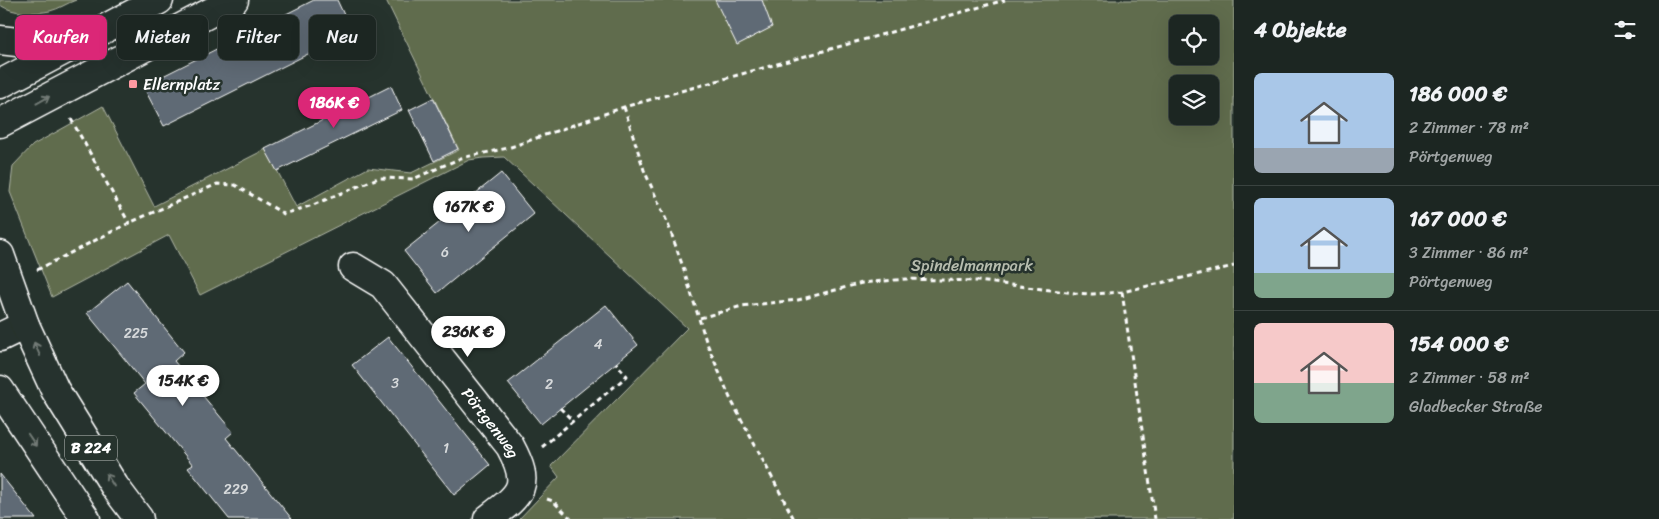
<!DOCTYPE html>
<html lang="de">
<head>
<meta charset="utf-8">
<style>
	:root { --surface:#1c2622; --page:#252e2a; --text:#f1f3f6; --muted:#a0a5a5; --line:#3a4340; --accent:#db2777 }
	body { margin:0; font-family:Sriracha,sans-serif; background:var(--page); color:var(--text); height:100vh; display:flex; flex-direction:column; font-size:19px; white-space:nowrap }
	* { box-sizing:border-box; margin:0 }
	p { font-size:16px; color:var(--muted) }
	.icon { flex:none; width:28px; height:28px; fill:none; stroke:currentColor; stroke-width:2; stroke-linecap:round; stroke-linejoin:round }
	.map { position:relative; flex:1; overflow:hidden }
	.details { display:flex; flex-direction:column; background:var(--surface); width:425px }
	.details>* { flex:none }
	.banner { position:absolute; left:15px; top:15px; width:475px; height:45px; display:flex; gap:10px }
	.buttons { position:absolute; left:1169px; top:15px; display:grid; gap:10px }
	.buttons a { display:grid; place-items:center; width:50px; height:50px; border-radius:8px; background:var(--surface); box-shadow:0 5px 20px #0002,0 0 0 1px var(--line); font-size:25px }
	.price { position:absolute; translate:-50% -42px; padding:0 11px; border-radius:18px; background:#fff; color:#222; font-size:16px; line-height:32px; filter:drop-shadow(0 1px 2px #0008) }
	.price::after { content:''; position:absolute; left:50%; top:30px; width:15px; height:11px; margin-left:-8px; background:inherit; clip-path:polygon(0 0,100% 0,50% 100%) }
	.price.active { background:var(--accent); color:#fff }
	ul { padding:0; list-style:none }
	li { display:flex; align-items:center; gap:15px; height:125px; padding:0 20px }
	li+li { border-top:1px solid var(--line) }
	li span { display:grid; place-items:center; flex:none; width:140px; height:100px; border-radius:8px; color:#555 }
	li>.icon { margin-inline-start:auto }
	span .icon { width:60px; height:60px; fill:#fffc; stroke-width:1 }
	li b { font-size:21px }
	h2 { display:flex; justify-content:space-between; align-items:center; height:60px; padding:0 20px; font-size:21px }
	.tag { padding:0 18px; border-radius:8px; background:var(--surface); box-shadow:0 5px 20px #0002,0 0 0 1px var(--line); font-size:18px; line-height:45px }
	.tag.active { background:var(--accent); color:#fff }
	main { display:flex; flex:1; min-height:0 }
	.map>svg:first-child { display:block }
	.green { fill:#606c4e; stroke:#b0b6a6; fill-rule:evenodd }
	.building { fill:#5f6a74; stroke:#fff }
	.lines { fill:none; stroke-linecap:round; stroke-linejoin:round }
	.street-casing { stroke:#fff; stroke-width:31 }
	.secondary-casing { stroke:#fff; stroke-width:31 }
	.primary-casing { stroke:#fff; stroke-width:31 }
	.path { stroke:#fff; stroke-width:3; stroke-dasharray:5 4; stroke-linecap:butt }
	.street { stroke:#26332d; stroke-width:28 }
	.secondary { stroke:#26332d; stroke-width:28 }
	.primary { stroke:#26332d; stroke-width:28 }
	.oneway { stroke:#727a76 }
	.poi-dot { fill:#ff9aa2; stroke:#26332d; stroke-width:2 }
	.labels { text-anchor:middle; stroke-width:5; stroke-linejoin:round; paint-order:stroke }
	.number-label { font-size:14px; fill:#d7dadc }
	.shield { fill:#26332d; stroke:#bec2c0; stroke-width:1 }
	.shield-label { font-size:15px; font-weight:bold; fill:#fff }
	.poi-label { font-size:16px; fill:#fff; stroke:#26332d; text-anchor:start }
	.park-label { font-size:16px; fill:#b7bdaf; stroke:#26332d }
	.street-label { font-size:16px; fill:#fff; stroke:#26332d }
</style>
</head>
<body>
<main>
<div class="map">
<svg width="1234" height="519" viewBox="0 0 1234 519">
	<rect width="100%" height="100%" fill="#26332d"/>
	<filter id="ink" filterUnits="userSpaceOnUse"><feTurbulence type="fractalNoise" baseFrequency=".02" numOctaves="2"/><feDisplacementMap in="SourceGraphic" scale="10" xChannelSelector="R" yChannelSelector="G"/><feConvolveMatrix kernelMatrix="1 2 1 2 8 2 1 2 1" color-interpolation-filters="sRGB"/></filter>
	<g filter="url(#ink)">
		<!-- green -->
		<g class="green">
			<path d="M0,0H76C67,3 59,9 50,11C35,14 13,14 0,5Z"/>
			<path d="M386,0H1234V519H519L559,477L551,466L687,328L504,157L483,158L469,160L200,295L169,235L52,297L10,192L13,166L33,145L103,106L154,206L266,149L296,207L368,168L411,173L459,150ZM1178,24H1210V56H1178ZM1178,84H1210V116H1178Z"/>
		</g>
		<!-- building -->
		<g class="building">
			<path d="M314,0H337L352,32L164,126L143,86Z"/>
			<path d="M715,0H762L772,27L737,45Z"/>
			<path d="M391,86L402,110L277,171L265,149Z"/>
			<path d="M433,98L458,149L434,161L409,110Z"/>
			<path d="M501,173L534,214L437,293L404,251Z"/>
			<path d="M127,281L184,352L174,361L233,432L226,438L292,519H229L188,468L193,465L134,393L145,384L87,313Z"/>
			<path d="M606,305L638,345L541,424L508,383Z"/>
			<path d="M388,337L490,465L454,495L352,365Z"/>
			<path d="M0,474L36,519H0Z"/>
		</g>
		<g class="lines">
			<!-- street casing -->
			<g class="street-casing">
				<g id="street">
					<path id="s1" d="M353,267L383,285L510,446C532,487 521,494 488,519"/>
					<path d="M0,337L25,325"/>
				</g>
			</g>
			<!-- secondary casing -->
			<g class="secondary-casing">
				<g id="secondary">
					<path d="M0,40L69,48"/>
					<path d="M0,84L159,0"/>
					<path d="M0,123L234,0"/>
				</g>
			</g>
			<!-- primary casing -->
			<g class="primary-casing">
				<g id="primary">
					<path d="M0,255L25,325L55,390L115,487L139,519"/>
					<path d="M0,390L86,519"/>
				</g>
			</g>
			<!-- path -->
			<g class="path">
				<path d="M624,107L644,170L668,224L683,267L706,341L730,398L794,519"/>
				<path d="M71,119L129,223"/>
				<path d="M37,270L129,223L217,184L235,185L284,214L313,205L378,178L413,179L461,158L508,148L624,107L1005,0"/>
				<path d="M1122,292L1155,519"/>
				<path d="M700,318L742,306L798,300L862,283L906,279L978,281L1075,293L1093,294L1122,292L1234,266"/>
				<path d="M560,408L573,421"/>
				<path d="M542,447L627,376L616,363"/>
				<path d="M547,499L553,501L571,519"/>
			</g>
			<!-- street -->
			<use href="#street" class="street"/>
			<!-- secondary -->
			<use href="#secondary" class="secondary"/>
			<!-- primary -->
			<use href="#primary" class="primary"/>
		</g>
		<!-- one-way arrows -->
		<defs><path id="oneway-shaft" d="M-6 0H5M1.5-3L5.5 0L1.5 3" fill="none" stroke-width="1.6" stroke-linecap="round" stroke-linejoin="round" transform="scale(1.25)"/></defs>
		<g class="oneway">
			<use href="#oneway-shaft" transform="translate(43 100) rotate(-29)"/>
			<use href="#oneway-shaft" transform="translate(37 349) rotate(-114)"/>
			<use href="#oneway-shaft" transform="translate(32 440) rotate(56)"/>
			<use href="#oneway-shaft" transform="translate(110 480) rotate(-122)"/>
		</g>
	</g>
	<!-- markers -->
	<rect class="poi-dot" x="128" y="79" width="10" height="10" rx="2.5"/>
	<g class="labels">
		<!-- number labels -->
		<g class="number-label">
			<text x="445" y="257">6</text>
			<text x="136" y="338">225</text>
			<text x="598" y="349">4</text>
			<text x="395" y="388">3</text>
			<text x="549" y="389">2</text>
			<text x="446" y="453">1</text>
			<text x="236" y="494">229</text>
		</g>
		<!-- shield labels -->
		<rect class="shield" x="65" y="435.5" width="52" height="25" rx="4"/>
		<g class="shield-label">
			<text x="91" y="453">B 224</text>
		</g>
		<!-- poi labels -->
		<g class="poi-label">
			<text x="143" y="90">Ellernplatz</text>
		</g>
		<!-- park labels -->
		<g class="park-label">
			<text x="972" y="271">Spindelmannpark</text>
		</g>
		<!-- street labels -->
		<g class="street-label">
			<text dy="6" stroke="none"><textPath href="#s1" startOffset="210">Pörtgenweg</textPath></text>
		</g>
	</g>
</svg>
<div class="buttons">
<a><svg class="icon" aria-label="locate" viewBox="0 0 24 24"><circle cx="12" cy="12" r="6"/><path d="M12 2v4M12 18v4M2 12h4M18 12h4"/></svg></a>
<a><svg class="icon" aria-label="layers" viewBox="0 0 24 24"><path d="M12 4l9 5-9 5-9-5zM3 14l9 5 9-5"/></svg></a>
</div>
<b class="price active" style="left:334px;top:129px">186K €</b>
<b class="price" style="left:469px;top:233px">167K €</b>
<b class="price" style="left:468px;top:358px">236K €</b>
<b class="price" style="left:183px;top:407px">154K €</b>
<div class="banner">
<a class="tag active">Kaufen</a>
<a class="tag">Mieten</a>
<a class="tag">Filter</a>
<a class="tag">Neu</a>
</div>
</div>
<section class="details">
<h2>4 Objekte<svg class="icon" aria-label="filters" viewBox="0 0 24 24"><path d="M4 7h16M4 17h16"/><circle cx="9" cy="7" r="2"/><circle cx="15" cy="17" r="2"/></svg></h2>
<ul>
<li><span style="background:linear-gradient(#a9c7e8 75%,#9aa5b1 0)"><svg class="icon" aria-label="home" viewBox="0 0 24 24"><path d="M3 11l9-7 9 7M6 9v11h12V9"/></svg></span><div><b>186 000 €</b><p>2 Zimmer · 78 m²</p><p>Pörtgenweg</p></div></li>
<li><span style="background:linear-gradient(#a9c7e8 75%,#7fa58c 0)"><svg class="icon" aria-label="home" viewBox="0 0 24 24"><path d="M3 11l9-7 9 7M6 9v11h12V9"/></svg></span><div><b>167 000 €</b><p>3 Zimmer · 86 m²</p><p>Pörtgenweg</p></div></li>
<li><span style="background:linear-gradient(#f6c9c9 60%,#7fa58c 0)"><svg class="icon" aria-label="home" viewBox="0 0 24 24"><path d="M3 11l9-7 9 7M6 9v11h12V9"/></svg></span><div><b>154 000 €</b><p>2 Zimmer · 58 m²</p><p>Gladbecker Straße</p></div></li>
</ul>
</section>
</main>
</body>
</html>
